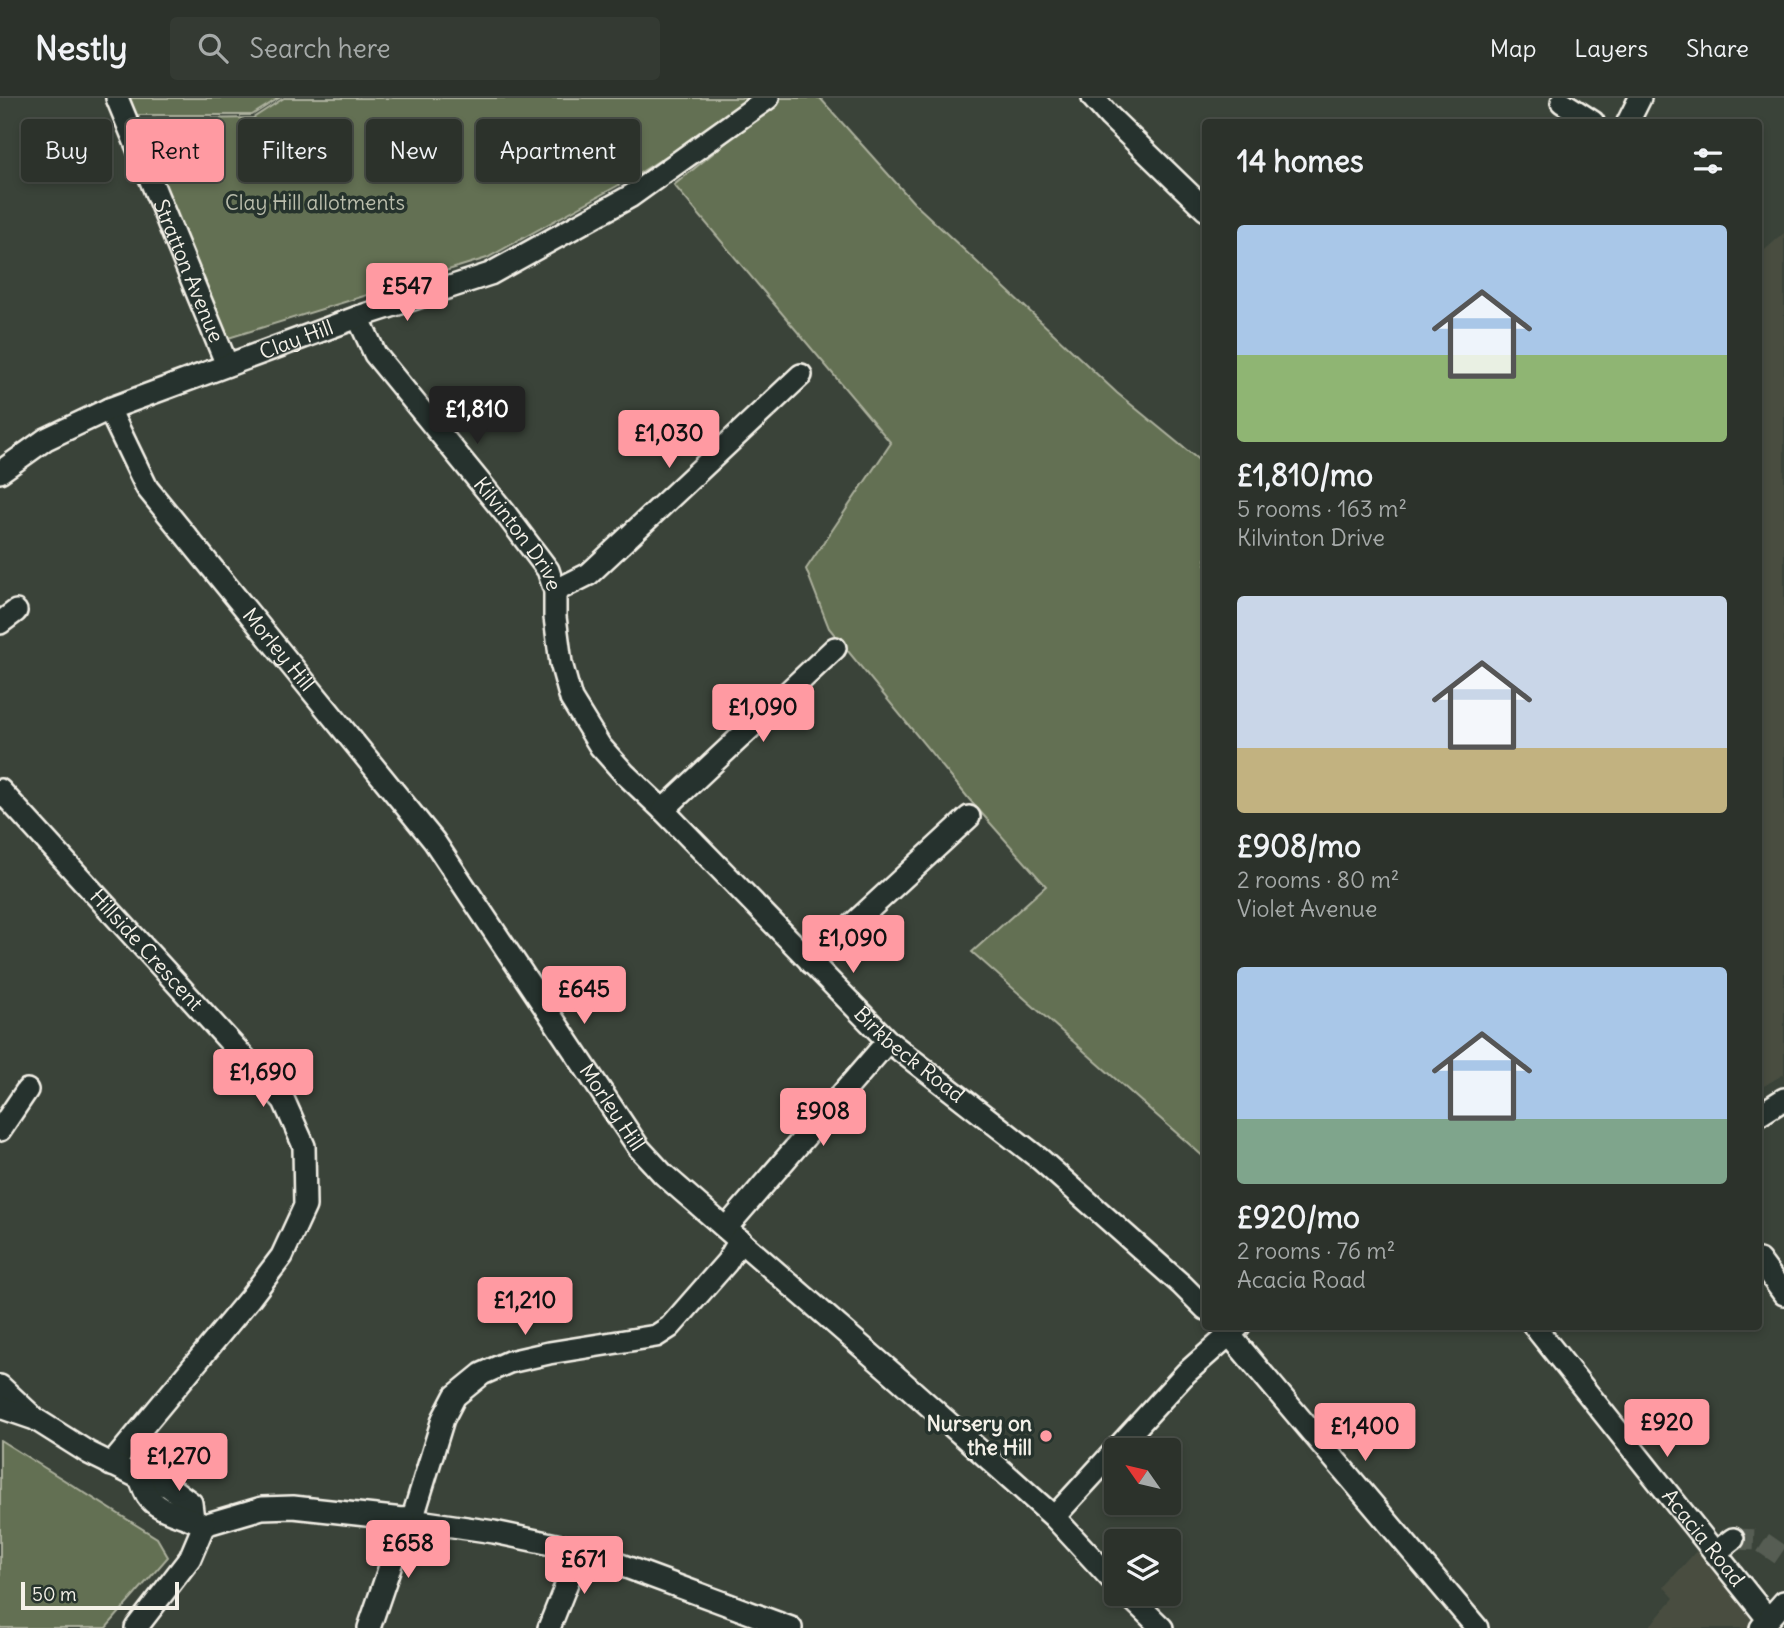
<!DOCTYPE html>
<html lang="en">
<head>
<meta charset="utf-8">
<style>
	:root { --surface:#2c322b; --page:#343a33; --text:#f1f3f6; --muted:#a6aaa9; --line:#484d47; --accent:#ff9aa2 }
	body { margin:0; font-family:Delius,sans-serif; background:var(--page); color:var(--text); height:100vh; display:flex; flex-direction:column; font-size:26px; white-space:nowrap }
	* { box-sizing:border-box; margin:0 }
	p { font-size:23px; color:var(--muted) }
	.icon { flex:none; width:38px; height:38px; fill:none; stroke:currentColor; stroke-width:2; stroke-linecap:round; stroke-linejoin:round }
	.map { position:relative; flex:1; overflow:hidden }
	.side { position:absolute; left:1202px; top:21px; width:560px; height:1211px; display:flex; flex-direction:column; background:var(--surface); border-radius:7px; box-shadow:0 4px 10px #0003,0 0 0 2px var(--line) }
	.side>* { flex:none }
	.banner { position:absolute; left:21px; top:21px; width:665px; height:63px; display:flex; gap:14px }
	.needle { width:46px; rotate:304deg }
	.fabs { position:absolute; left:1104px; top:1340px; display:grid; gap:14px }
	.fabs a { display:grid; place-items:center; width:77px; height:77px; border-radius:7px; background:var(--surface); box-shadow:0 4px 10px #0003,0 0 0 2px var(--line); font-size:35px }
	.scale { position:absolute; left:21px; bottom:18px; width:158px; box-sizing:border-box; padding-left:7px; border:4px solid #f4f1e8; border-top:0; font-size:19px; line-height:24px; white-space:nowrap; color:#f4f1e8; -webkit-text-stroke:5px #26332d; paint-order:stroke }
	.price { position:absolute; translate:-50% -60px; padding:0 16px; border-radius:7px; background:var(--accent); color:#111; font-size:23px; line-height:46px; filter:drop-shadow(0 2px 4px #0008) }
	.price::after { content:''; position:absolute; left:50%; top:42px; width:21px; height:16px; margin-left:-10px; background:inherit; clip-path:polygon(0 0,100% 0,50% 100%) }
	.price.selected { background:#222; color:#fff }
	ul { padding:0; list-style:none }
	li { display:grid; align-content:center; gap:14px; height:371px; padding:0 35px }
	li span { display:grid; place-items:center; height:217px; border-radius:7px; color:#555 }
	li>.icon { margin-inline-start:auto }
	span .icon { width:126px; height:126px; fill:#fffc; stroke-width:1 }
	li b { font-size:30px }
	h2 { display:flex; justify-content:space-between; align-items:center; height:84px; padding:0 35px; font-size:30px }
	.tag { padding:0 24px; border-radius:7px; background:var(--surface); box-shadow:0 4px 10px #0003,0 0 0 2px var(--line); font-size:24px; line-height:63px }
	.tag.selected { background:var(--accent); color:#111 }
	header { display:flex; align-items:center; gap:42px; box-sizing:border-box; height:98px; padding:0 35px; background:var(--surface); border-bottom:2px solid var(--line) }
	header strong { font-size:33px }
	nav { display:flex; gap:38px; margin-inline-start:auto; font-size:24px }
	.search { width:490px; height:63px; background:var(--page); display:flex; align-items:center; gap:18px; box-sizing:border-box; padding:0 24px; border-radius:7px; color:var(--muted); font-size:26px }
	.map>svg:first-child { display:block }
	.built { fill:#484e41 }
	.green { fill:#637052; stroke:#acb09d; stroke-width:2 }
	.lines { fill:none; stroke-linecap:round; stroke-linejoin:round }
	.minor-tunnel { stroke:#565d53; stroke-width:21; stroke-dasharray:21 10; stroke-linecap:butt }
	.minor-casing { stroke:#f4f1e8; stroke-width:26 }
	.minor { stroke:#26332d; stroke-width:21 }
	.poi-dot { fill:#ff9aa2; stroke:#26332d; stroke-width:2.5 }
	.labels { text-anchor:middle; stroke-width:7; stroke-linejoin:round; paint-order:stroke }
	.park-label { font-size:21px; fill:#babdac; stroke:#26332d }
	.street-label { font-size:21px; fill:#f4f1e8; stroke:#26332d }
	.poi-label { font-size:21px; font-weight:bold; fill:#f4f1e8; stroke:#26332d; text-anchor:end }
</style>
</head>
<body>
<header>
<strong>Nestly</strong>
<div class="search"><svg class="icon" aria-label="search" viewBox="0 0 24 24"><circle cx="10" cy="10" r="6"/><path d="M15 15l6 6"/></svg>Search here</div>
<nav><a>Map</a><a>Layers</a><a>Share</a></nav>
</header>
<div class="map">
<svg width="1784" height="1530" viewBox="0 0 1784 1530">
	<rect width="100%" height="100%" fill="#3a4339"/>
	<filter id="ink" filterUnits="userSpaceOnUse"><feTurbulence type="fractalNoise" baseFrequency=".0143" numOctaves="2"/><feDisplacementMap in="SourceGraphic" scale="14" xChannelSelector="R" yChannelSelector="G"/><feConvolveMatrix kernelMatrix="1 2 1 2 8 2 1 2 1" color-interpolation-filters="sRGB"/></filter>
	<g filter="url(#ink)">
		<!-- built -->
		<g class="built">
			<path d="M1784,135V976L1759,991V157Z"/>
			<path d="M1699,1450L1759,1530H1648L1674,1500L1664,1489Z"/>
		</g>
		<!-- green -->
		<g class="green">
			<path d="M125,0H279L252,17H133Z"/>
			<path d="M284,0H757L635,78L487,160L225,241L133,22L253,20Z"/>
			<path d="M781,0H820L914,105L1117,295L1206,368V1061L972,854L1046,788L969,701L829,530L806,471L891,345L674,87Z"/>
			<path d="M0,1342L157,1440L168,1459L106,1530H0Z"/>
		</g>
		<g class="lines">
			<!-- minor-tunnel -->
			<path class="minor-tunnel" d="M1733,1441L1759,1442L1784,1459"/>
			<!-- minor casing -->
			<g class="minor-casing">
				<g id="minor">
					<path id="s1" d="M117,0L227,267"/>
					<path d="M1093,0L1110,19L1206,112"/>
					<path d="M1562,4L1593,24"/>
					<path d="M1628,24L1640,0"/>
					<path id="s2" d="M358,219L375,256L505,415L548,472L555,493V519L561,565L571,601L600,648L624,675L663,712L888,943L1041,1062L1182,1187L1206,1211"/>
					<path id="s3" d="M109,311L147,390L434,743L639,1050L663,1076L898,1280L1054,1419L1116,1486"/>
					<path id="s4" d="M0,374L46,341L109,311L358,219L490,176L631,98L768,0"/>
					<path d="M555,493L589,476L801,277"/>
					<path d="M0,525L16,513"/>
					<path id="s5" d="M0,692L284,1003L304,1048L305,1108L282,1158L250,1200L111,1367"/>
					<path d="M663,712L835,550"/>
					<path d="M811,865L969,719"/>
					<path d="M1759,1017L1784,1001"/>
					<path d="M0,1032L27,992"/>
					<path d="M726,1130L888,943"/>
					<path d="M1759,1162L1784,1196"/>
					<path d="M1222,1228L1477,1530"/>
					<path id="s6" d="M1534,1228L1768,1521"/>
					<path d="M0,1288L31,1317"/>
					<path d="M0,1309L35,1321L89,1355L140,1380L168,1388L191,1405L193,1421"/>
					<path d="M140,1380C142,1386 144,1392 147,1397C158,1415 187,1417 204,1427L262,1410L293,1409L412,1422L494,1434L580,1452L791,1530"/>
					<path d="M1054,1419L1186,1275L1239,1228"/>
					<path d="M412,1422L443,1321L455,1298L482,1276L509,1264L549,1255L656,1238L670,1229L727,1164L740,1142"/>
					<path d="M1715,1455L1733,1441"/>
					<path d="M1127,1496L1162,1530"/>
					<path d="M136,1530L190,1460L204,1427"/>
					<path d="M369,1530L396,1451L404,1421"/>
					<path d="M549,1530L580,1452"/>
					<path d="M1761,1530L1784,1504"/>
				</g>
			</g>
			<!-- minor -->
			<use href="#minor" class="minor"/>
		</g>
	</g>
	<!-- markers -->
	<circle class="poi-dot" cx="1046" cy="1338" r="7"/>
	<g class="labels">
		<!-- park labels -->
		<g class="park-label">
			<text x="315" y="112">Clay Hill allotments</text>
		</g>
		<!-- street labels -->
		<g class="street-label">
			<text dy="7" stroke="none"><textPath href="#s1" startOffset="187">Stratton Avenue</textPath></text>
			<text dy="7" stroke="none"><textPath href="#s4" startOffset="326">Clay Hill</textPath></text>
			<text dy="7" stroke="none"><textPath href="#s2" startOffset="271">Kilvinton Drive</textPath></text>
			<text dy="7" stroke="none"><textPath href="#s3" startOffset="296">Morley Hill</textPath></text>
			<text dy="7" stroke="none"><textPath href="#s5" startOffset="217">Hillside Crescent</textPath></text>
			<text dy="7" stroke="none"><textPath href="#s2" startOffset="942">Birkbeck Road</textPath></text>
			<text dy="7" stroke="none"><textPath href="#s3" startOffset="863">Morley Hill</textPath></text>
			<text dy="7" stroke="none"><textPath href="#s6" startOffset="271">Acacia Road</textPath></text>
		</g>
		<!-- poi labels -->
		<g class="poi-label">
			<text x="1032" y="1333">Nursery on<tspan x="1032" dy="24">the Hill</tspan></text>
		</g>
	</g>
</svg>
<div class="fabs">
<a><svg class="needle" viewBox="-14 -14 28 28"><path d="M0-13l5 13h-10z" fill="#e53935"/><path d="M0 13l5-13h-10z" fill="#a6aaa9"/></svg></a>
<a><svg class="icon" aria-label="layers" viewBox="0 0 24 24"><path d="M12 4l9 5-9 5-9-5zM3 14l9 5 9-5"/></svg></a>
</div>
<div class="scale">50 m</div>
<b class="price" style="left:407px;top:225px">£547</b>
<b class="price selected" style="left:477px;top:348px">£1,810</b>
<b class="price" style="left:669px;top:372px">£1,030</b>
<b class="price" style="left:763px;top:646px">£1,090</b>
<b class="price" style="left:853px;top:877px">£1,090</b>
<b class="price" style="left:584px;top:928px">£645</b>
<b class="price" style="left:263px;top:1011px">£1,690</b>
<b class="price" style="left:823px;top:1050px">£908</b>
<b class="price" style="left:525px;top:1239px">£1,210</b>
<b class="price" style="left:1667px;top:1361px">£920</b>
<b class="price" style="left:1365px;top:1365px">£1,400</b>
<b class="price" style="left:179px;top:1395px">£1,270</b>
<b class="price" style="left:408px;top:1482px">£658</b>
<b class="price" style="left:584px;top:1498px">£671</b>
<div class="banner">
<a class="tag">Buy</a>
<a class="tag selected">Rent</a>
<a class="tag">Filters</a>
<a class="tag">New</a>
<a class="tag">Apartment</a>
</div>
<section class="side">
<h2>14 homes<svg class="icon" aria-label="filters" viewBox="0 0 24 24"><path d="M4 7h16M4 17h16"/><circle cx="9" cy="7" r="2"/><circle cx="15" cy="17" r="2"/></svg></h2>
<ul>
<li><span style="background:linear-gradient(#a9c7e8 60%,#8fb573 0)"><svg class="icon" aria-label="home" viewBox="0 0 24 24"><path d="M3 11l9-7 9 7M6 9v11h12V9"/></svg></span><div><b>£1,810/mo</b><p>5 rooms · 163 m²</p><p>Kilvinton Drive</p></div></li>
<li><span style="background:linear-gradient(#c9d6e8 70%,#c2b280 0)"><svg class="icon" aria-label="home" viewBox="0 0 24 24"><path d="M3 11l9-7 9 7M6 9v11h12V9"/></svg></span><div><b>£908/mo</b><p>2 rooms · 80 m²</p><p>Violet Avenue</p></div></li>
<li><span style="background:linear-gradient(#a9c7e8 70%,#7fa58c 0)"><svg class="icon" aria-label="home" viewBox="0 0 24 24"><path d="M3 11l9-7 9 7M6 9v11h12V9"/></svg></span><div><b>£920/mo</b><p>2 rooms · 76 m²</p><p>Acacia Road</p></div></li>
</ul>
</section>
</div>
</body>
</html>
